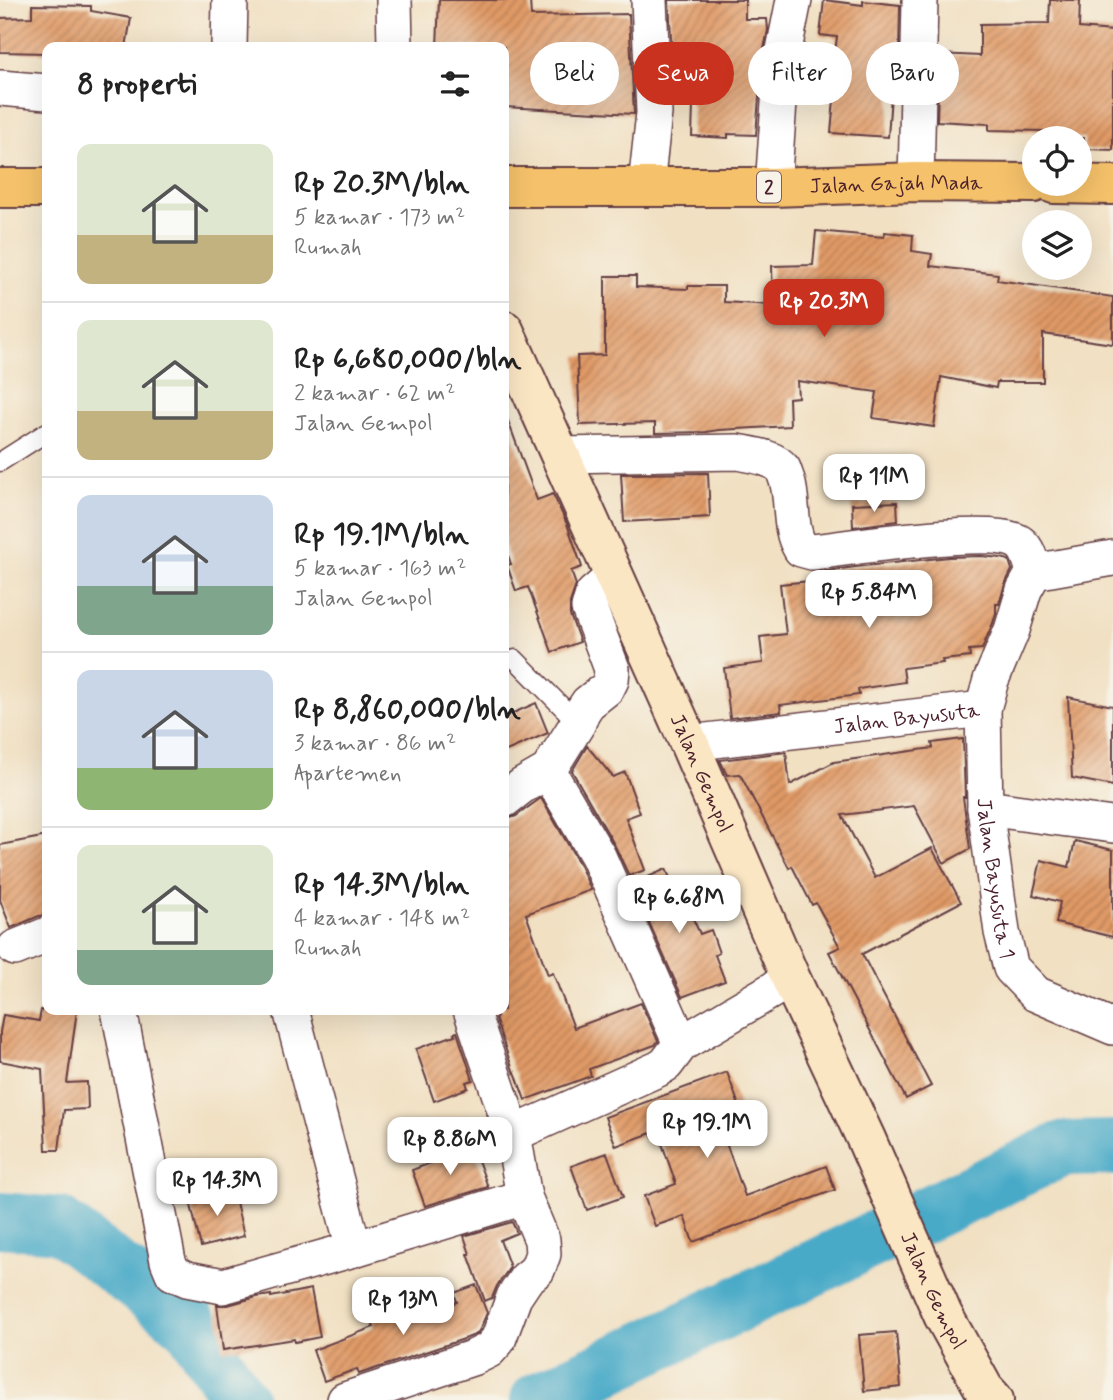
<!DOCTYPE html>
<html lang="id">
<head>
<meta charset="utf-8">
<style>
	:root { --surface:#fff; --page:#f2f2f2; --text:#222; --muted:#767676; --line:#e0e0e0; --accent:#c8321e }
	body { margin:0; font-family:Mynerve,sans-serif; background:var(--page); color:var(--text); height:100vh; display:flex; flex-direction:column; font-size:26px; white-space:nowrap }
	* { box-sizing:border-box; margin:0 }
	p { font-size:23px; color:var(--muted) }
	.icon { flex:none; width:38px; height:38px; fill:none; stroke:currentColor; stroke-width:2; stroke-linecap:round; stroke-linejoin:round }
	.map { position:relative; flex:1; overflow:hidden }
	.details { position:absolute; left:42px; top:42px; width:467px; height:973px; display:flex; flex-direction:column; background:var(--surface); border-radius:14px; box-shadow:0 7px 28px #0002 }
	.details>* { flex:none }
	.banner { position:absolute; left:530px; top:42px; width:478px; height:63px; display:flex; gap:14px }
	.controls { position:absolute; left:1022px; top:126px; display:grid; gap:14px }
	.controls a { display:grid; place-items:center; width:70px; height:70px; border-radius:50%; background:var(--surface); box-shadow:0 7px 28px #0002; font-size:35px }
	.price { position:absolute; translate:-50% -60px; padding:0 16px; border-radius:14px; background:#fff; color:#222; font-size:23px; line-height:46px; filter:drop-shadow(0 2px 4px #0008) }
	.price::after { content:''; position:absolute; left:50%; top:42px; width:21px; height:16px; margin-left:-10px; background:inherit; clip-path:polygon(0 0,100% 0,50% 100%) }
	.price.on { background:var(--accent); color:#fff }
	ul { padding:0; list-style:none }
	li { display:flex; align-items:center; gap:21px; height:175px; padding:0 35px }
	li+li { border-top:2px solid var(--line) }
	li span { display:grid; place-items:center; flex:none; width:196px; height:140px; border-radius:14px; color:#555 }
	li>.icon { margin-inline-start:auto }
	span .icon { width:84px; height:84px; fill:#fffc; stroke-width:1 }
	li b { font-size:30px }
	h2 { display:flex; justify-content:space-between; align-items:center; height:84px; padding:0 35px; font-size:30px }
	.pill { padding:0 24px; border-radius:32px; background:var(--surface); box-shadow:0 7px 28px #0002; font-size:24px; line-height:63px }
	.pill.on { background:var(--accent); color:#fff }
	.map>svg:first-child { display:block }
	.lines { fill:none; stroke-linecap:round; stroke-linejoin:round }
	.river { stroke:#49aac8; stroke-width:56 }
	.building { fill:url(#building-hatch) }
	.service-casing { stroke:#633c42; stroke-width:21 }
	.minor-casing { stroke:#633c42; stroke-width:38 }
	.secondary-casing { stroke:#633c42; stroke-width:42 }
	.trunk-casing { stroke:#633c42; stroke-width:42 }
	.service { stroke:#fff; stroke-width:18 }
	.minor { stroke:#fff; stroke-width:35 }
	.secondary { stroke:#fbe6c4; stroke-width:38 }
	.trunk { stroke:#f5c16b; stroke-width:38 }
	.labels { text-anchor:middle; stroke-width:6; stroke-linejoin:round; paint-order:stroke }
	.shield { fill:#f7f3e8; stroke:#7e5f64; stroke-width:2 }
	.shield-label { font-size:19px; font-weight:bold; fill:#4a1f2b }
	.street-label { font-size:21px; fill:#4a1f2b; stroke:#f7f3e8 }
</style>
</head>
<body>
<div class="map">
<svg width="1113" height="1400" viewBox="0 0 1113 1400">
	<defs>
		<pattern id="building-hatch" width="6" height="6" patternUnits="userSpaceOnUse" patternTransform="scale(1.75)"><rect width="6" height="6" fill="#e09a66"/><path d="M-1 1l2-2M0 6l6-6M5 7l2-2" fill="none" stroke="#b87d54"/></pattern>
	</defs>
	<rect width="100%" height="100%" fill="#f7f3e8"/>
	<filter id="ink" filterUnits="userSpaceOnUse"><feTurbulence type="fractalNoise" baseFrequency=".0143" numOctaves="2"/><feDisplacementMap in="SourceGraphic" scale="14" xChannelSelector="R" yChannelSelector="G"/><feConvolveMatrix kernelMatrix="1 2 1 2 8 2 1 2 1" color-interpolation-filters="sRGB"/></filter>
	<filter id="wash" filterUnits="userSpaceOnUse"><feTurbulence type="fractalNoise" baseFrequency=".00686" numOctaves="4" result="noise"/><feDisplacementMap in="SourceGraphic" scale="28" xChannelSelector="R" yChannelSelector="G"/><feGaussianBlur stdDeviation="1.57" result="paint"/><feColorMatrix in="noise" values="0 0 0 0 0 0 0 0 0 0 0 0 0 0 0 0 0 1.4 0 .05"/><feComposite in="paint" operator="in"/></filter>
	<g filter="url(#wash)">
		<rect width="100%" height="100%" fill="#f1e0c2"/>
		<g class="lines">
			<!-- river -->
			<g class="river">
				<path d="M0,1220L59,1225L190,1324L240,1400"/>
				<path d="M538,1400L1062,1149L1113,1148"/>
			</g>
		</g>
		<g id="blocks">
			<!-- building -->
			<g class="building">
				<path d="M439,0H530L531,16L629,14L634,114L504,107V47H437Z"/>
				<path d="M669,0H745V19H767L768,30L762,59L756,135L728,134V138L692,136L693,105H690L693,79L673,76Z"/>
				<path d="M824,0L863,5V1L900,5L898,96L891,95L888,137L831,133L835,88H830L837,37L820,35Z"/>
				<path d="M1050,0H1080L1079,28L1113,31V150L1084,149V138H1045V131L989,130V124L937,121L939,54L980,56V24L1049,23Z"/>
				<path d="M32,5L91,6V11L131,18L126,47H47V53L0,52V18L32,17Z"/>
				<path d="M816,231L884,237L885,232L913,235L912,251L932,254L930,266L998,274L997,280L1113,297V344L1043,334V382H997L996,388L941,377L934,427L873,418L877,392L797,381L798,397L789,398L790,426L719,430L706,432L655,433V423L580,425L577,356L605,355V276H636V287L688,289V286H724V302L773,305L772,266L813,265Z"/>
				<path d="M507,418L537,500L553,494L567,524L582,567L571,571L576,585L570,603V615L580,642L552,652L528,587L516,591L507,565L511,564L504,544V419Z"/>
				<path d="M708,473L710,517L624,522L621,474Z"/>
				<path d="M897,502L898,521L853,527L852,504Z"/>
				<path d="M981,556L1001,558L1009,560L1012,570L1005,584L999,604H996V613L993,623L982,649L969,650L970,657L942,660L943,663L903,668L905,682L858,689L859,695L780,705L781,712L730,718L724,668L763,663L760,637L786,634L780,584L820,580L819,572L855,567L949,557Z"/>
				<path d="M1068,697L1113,706V786L1072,778Z"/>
				<path d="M536,703L548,733L504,752V717Z"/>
				<path d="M963,739L965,797H963L970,849L944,863L914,806L842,815L875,878L932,848L961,902L862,954L931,1086L906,1099L829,952L840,947L816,903L812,905L792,866L789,868L740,774L727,775L720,760L786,752L790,785L834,762L933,748L932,743Z"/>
				<path d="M587,746L613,777L625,772L640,813L626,818L645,870L629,876L615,846L572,771Z"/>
				<path d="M541,798L580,865L591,890L526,914L548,975L553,973L574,1028L641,1003L658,1041L655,1045L589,1069L591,1076L525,1100L515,1072L514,1073L495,1018L497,1017L495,1010H504V820L516,816Z"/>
				<path d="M47,836V915L39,916L11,928L0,900V845Z"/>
				<path d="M1075,841L1113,850V937L1056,923L1060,902L1033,895L1041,860L1069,867Z"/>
				<path d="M666,869L678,896L682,894L700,934L711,930L719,953L715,955L725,981L682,997L632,884Z"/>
				<path d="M41,1010H77L67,1083L87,1082L88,1109L64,1110L59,1150H46L42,1069L0,1061V1032L3,1015L39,1021Z"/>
				<path d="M457,1032L473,1080L466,1082L468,1088L434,1101L416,1049L455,1035L454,1033Z"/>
				<path d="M727,1072L747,1128L724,1137L745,1196L826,1166L835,1190L693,1242L684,1216L655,1226L644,1196L676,1184L659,1135L653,1137L651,1133L616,1146L605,1117Z"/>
				<path d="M473,1147L488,1187L425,1206L412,1170Z"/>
				<path d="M607,1153L623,1197L587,1210L571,1166Z"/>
				<path d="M233,1190L244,1236L201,1247L190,1201Z"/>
				<path d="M512,1222L517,1233L500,1240L510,1267L497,1286L492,1298L485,1301L468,1254H470L464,1236Z"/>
				<path d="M476,1285L487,1313L480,1329L477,1334L467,1338L359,1374L357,1369L324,1381L313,1350L374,1327L372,1321L399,1311L403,1322L457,1302L454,1293Z"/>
				<path d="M311,1289L320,1337L295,1342L294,1339L223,1350L217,1305H228L257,1297L271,1295V1297Z"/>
				<path d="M896,1332L901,1387L864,1391L859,1335Z"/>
			</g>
		</g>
	</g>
	<g filter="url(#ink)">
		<use href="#blocks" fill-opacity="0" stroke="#633c42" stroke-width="2"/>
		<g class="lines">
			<!-- service casing -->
			<g class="service-casing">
				<g id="service">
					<path d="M0,462L47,432"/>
					<path d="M515,659L578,723"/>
				</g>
			</g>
			<!-- minor casing -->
			<g class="minor-casing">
				<g id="minor">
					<path d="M394,0L395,47"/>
					<path d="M229,47L230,0"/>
					<path d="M0,88L47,92"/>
					<path d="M916,182L920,0"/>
					<path d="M646,186L654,113L649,0"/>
					<path d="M773,187L782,60L794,0"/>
					<path d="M560,455L738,452C752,455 774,457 783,469C784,471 786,478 787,480C794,503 788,528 801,549L812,552C849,548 994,525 1020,543C1028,549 1031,562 1034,572"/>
					<path id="s1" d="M1113,558L1034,572L1024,590L1012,630L991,680L983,709L985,808L1002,932L1011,968L1036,994L1113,1027"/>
					<path id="s2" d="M689,743L983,709"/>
					<path d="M548,771L598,856L681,1044"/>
					<path d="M504,800L522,786L548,771L578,723L582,712L588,703L607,688L611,680L612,669L589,608L593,594L614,576"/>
					<path d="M985,808L1113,825"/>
					<path d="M15,948L47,935"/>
					<path d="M119,1010L168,1261L173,1273L187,1279L223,1286L354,1249L524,1197"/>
					<path d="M291,1010L354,1249"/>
					<path d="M513,1134L658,1069L666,1064L681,1044L791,979"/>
					<path d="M345,1400L475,1357L489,1350L498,1340L514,1297L526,1279L537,1270L543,1254L542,1240L524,1197L513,1134L471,1010"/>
				</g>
			</g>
			<!-- secondary casing -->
			<g class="secondary-casing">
				<g id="secondary">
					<path id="s3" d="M504,330L689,743L791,979L866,1139L943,1315L984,1389L994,1400"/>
				</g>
			</g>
			<!-- trunk casing -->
			<g class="trunk-casing">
				<g id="trunk">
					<path d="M1054,184L1113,185"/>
					<path id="s4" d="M504,187H773L916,182L1034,183"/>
					<path d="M0,188H47"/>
				</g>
			</g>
			<!-- service -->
			<use href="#service" class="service"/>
			<!-- minor -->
			<use href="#minor" class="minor"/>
			<!-- secondary -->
			<use href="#secondary" class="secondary"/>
			<!-- trunk -->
			<use href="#trunk" class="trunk"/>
		</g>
	</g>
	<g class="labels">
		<!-- shield labels -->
		<rect class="shield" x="757" y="171.5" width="24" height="31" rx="5"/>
		<g class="shield-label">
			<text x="769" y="194">2</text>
		</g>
		<!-- street labels -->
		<g class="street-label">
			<text dy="7" stroke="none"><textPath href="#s4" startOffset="392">Jalan Gajah Mada</textPath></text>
			<text dy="7" stroke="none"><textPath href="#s2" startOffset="219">Jalan Bayusuta</textPath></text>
			<text dy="7" stroke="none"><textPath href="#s3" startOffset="485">Jalan Gempol</textPath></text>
			<text dy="7" stroke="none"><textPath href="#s1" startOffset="397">Jalan Bayusuta 1</textPath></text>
			<text dy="7" stroke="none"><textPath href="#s3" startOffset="1052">Jalan Gempol</textPath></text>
		</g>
	</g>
</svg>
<div class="controls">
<a><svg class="icon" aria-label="locate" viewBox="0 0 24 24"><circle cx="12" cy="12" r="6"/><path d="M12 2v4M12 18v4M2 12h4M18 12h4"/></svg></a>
<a><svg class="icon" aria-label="layers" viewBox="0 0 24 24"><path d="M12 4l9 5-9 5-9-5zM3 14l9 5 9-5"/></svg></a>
</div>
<b class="price on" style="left:824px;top:339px">Rp 20.3M</b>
<b class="price" style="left:874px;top:514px">Rp 11M</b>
<b class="price" style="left:869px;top:630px">Rp 5.84M</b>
<b class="price" style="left:679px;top:935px">Rp 6.68M</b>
<b class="price" style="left:707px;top:1160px">Rp 19.1M</b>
<b class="price" style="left:450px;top:1177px">Rp 8.86M</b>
<b class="price" style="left:217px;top:1218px">Rp 14.3M</b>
<b class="price" style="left:403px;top:1337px">Rp 13M</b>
<div class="banner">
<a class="pill">Beli</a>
<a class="pill on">Sewa</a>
<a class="pill">Filter</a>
<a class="pill">Baru</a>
</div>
<section class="details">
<h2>8 properti<svg class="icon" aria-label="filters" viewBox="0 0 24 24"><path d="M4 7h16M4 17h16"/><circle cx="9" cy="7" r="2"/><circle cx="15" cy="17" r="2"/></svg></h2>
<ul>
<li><span style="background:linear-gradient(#dfe7d0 65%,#c2b280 0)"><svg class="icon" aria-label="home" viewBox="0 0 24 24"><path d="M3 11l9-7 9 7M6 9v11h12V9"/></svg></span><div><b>Rp 20.3M/bln</b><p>5 kamar · 173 m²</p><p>Rumah</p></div></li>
<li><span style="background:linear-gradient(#dfe7d0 65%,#c2b280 0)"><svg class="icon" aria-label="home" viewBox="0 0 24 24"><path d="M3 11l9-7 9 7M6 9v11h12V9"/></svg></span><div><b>Rp 6,680,000/bln</b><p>2 kamar · 62 m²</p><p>Jalan Gempol</p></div></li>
<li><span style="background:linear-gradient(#c9d6e8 65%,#7fa58c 0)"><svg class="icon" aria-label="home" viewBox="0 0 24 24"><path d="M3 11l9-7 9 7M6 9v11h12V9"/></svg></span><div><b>Rp 19.1M/bln</b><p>5 kamar · 163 m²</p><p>Jalan Gempol</p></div></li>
<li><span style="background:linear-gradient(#c9d6e8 70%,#8fb573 0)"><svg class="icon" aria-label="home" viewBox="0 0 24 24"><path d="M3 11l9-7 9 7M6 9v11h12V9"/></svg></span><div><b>Rp 8,860,000/bln</b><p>3 kamar · 86 m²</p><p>Apartemen</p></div></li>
<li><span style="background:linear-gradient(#dfe7d0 75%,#7fa58c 0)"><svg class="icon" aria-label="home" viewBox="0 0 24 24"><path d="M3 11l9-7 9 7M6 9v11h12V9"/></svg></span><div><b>Rp 14.3M/bln</b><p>4 kamar · 148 m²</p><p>Rumah</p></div></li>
</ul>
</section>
</div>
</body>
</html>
